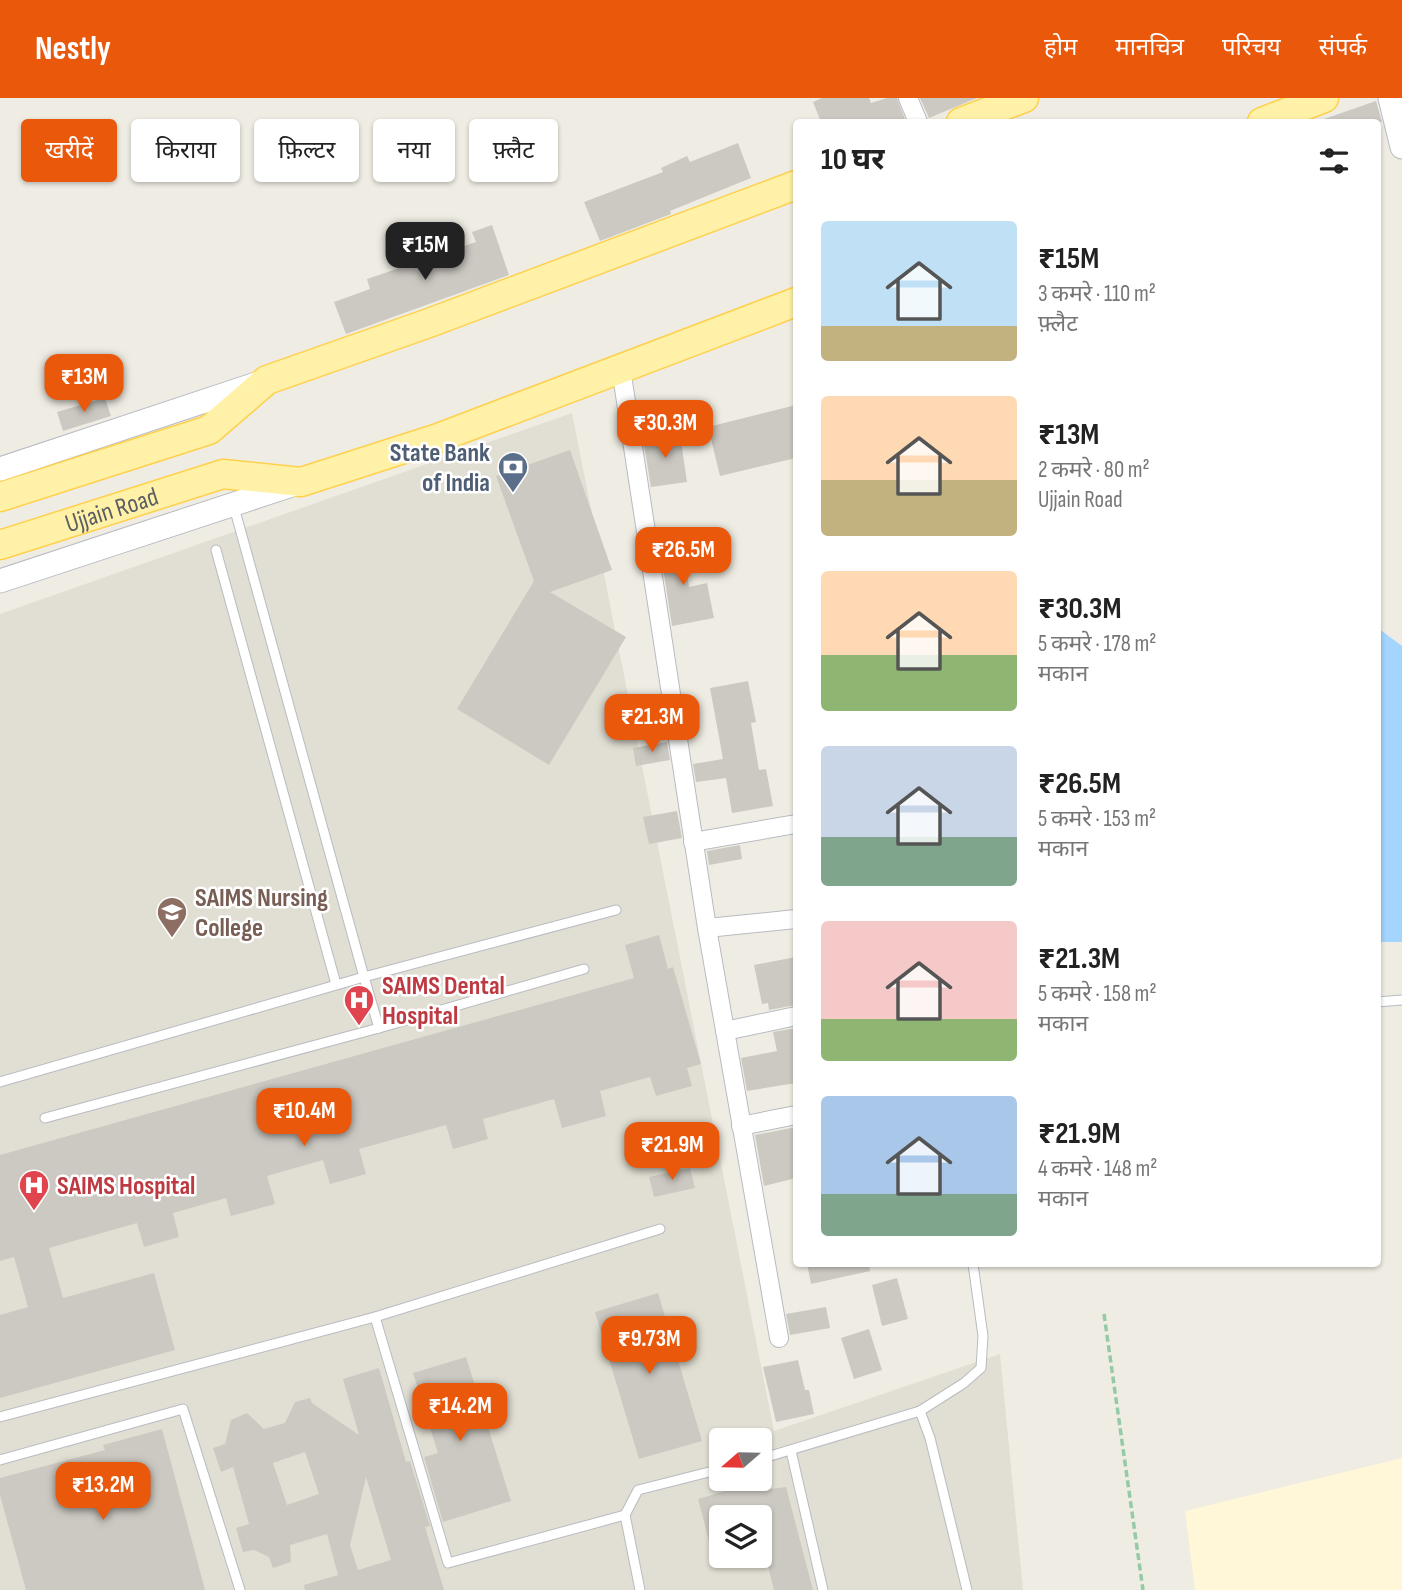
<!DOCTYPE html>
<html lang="hi">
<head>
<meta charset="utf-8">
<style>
	:root { --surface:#fff; --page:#f6f6f6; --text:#222; --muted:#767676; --accent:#ea580c }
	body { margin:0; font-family:"Sofia Sans Condensed","Noto Sans Devanagari",sans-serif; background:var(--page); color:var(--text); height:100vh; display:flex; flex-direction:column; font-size:26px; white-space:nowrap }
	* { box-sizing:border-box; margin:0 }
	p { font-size:23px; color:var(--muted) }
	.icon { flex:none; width:38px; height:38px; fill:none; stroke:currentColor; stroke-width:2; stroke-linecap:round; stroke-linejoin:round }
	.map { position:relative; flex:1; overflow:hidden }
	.sheet { position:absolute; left:793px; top:21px; width:588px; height:1148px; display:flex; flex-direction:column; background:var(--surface); border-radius:7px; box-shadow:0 2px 5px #0004 }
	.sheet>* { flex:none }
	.top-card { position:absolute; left:21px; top:21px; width:665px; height:63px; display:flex; gap:14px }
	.needle { width:46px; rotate:250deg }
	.fabs { position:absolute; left:709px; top:1330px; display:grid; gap:14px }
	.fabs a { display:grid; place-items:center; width:63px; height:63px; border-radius:7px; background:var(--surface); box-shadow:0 2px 5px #0004; font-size:35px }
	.price { position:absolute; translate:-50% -60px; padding:0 16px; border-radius:14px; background:var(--accent); color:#fff; font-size:23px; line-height:46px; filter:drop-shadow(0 2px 4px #0008) }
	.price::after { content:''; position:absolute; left:50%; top:42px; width:21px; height:16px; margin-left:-10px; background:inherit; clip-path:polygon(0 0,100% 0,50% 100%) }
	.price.selected { background:#222; color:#fff }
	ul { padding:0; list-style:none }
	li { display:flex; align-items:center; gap:21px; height:175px; padding:0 28px }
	li span { display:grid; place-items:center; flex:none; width:196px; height:140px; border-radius:7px; color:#555 }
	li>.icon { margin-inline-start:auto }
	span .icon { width:84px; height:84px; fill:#fffc; stroke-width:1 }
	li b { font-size:30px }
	h2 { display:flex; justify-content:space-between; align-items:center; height:84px; padding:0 28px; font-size:30px }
	.pill { padding:0 24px; border-radius:7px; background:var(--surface); box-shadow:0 2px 5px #0004; font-size:24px; line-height:63px }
	.pill.selected { background:var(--accent); color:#fff }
	header { display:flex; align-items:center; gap:42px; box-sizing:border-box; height:98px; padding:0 35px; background:var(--accent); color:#fff }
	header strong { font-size:33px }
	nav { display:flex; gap:38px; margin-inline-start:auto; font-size:24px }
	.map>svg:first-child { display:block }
	.commercial { fill:#fff7d8 }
	.education { fill:#e1dfd3; fill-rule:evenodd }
	.water { fill:#a3d5ff }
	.building { fill:#ccc9c2; fill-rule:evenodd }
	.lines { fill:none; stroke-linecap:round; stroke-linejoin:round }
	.service-casing { stroke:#b8bbc0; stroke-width:11 }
	.minor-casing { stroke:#b8bbc0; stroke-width:20 }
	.tertiary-casing { stroke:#b8bbc0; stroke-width:25 }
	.primary-casing { stroke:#ffd04c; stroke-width:31 }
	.path { stroke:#95caa6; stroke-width:3.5; stroke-dasharray:7 3.5; stroke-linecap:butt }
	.service { stroke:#fff; stroke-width:9 }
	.minor { stroke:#fff; stroke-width:18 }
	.tertiary { stroke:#fff; stroke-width:23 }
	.primary { stroke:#fff2a8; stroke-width:28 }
	.labels { text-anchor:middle; stroke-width:5; stroke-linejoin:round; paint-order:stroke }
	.service-label { font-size:26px; font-weight:bold; fill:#4e5e75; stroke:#fff; text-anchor:end }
	.street-label { font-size:26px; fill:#5b5f65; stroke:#fff }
	.education-label { font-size:26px; font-weight:bold; fill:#785e54; stroke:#fff; text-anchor:start }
	.health-label { font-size:26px; font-weight:bold; fill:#be3a42; stroke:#fff; text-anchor:start }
</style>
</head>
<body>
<header>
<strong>Nestly</strong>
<nav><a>होम</a><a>मानचित्र</a><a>परिचय</a><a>संपर्क</a></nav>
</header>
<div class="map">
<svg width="1402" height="1492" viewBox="0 0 1402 1492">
	<rect width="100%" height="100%" fill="#efede3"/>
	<!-- commercial -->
	<path class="commercial" d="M1402,1360V1492H1195L1185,1413Z"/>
	<!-- education -->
	<path class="education" d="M572,315L774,1333L1000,1256L1023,1492H0V516ZM721,1342H760V1381H721ZM721,1419H760V1458H721Z"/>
	<!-- water -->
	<path class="water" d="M1377,525L1379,531L1402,548V844H1377Z"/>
	<!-- building -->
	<g class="building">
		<path d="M822,0H869L871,5L887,0H897L906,24H821L813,4Z"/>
		<path d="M920,0H977L929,20Z"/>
		<path d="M1376,3L1382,24H1322L1321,22Z"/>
		<path d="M738,45L751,80L670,113L671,116L600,143L584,104L663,74L661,70L687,58L690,64Z"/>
		<path d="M492,127L509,177L346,236L334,204L370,191L367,181L476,144L472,134Z"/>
		<path d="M105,300L111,318L63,333L57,314Z"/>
		<path d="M796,307V360L720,378L708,329Z"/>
		<path d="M680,336L687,384L651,389L643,341Z"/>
		<path d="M570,352L612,472L550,494L626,539L549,667L457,611L534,483L496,378Z"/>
		<path d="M682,440L689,489L707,485L714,520L672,528L659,443Z"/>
		<path d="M748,583L756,624L751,625L759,672L766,671L773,708L732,715L726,680L696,684L693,666L723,661L710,590Z"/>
		<path d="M667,644L670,662L636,668L633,650Z"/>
		<path d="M677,713L682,740L649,746L643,719Z"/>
		<path d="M740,747L742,761L709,767L707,753Z"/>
		<path d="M659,837L668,871L673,869L701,966L687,970L692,988L656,998L650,979L600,993L606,1018L562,1030L554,1001L483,1021L488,1041L453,1051L446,1027L359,1051L366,1076L330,1086L323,1062L267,1078L275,1106L231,1118L226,1100L173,1115L179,1139L144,1149L137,1125L49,1150L63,1200L154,1175L175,1252L0,1300V1217L28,1209L14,1159L0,1163V1057L634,880L625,847Z"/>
		<path d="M796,859V907L769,912L768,905L762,906L754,867Z"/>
		<path d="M796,930V985L747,993L741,960L777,953L773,934Z"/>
		<path d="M796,1029V1080L764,1088L755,1037Z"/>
		<path d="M690,1070L695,1090L654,1099L649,1079Z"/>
		<path d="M807,1166H869L870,1173L811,1186Z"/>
		<path d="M897,1180L908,1221L882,1228L872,1187Z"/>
		<path d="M658,1195L702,1343L639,1361L595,1214Z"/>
		<path d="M826,1209L830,1230L790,1237L786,1216Z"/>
		<path d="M869,1231L882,1272L854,1281L841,1240Z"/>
		<path d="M466,1259L511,1403L443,1424L424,1359L438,1355L413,1275Z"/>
		<path d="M798,1262L805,1292H809L814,1316L776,1324L763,1269Z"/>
		<path d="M379,1270L406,1364L410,1363L430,1428L425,1429L444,1492H305L304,1487L338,1477L327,1436L290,1447L291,1464L273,1470L269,1459L254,1452L243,1454L236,1430L249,1426L233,1369L221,1374L213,1350L225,1346L231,1322L247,1315L264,1331L285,1325L295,1304L310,1300L312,1305L359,1337L343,1281ZM305,1354L319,1396L287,1407L273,1365ZM366,1379L391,1462L358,1472L350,1447Z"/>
		<path d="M162,1331L205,1492H26L0,1397V1380L105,1352L103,1347Z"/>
		<path d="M759,1383L771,1391L786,1389L813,1492H774L760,1437V1419H721V1465L715,1466L698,1401Z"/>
	</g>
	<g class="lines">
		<!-- service casing -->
		<g class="service-casing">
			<g id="service">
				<path d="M234,409L364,879L616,812"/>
				<path d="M216,452L336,886"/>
				<path d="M1377,904L1402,902"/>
				<path d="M0,984L364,879L379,930"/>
				<path d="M45,1020L379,930L584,871"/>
				<path d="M375,1219L448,1465L625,1417"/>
				<path d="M920,1313L930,1340L967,1492"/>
				<path d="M0,1319L375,1219L660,1131"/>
				<path d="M791,1353L823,1492"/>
				<path d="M760,1361L920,1313L964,1285L981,1270L983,1238L973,1166"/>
				<path d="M0,1362L183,1311L240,1492"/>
				<path d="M640,1492L625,1417L638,1392L721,1371"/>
			</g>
		</g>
		<!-- minor casing -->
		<g class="minor-casing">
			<g id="minor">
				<path d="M908,0L918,24"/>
				<path d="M621,271L707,830L779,1240"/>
				<path d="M693,744L796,726"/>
				<path d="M707,830L796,821"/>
				<path d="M725,933L796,918"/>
				<path d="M741,1028L796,1017"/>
			</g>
		</g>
		<!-- tertiary casing -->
		<g class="tertiary-casing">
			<g id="tertiary">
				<path d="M1390,0L1402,49"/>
				<path d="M0,371L259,285"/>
				<path d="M0,483L298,385"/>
			</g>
		</g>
		<!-- primary casing -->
		<g class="primary-casing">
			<g id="primary">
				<path d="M961,24L1024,0"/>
				<path d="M1262,24L1324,0"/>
				<path d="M0,399L209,332L267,282L429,225L796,87"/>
				<path id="s1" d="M0,447L223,376L301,384L438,340L796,204"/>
			</g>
		</g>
		<!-- path -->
		<path class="path" d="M1104,1216L1143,1492"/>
		<!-- service -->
		<use href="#service" class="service"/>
		<!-- minor -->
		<use href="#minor" class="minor"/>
		<!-- tertiary -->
		<use href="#tertiary" class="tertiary"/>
		<!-- primary -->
		<use href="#primary" class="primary"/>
	</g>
	<!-- icons -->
	<defs>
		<g id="bank-pin" transform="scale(1.575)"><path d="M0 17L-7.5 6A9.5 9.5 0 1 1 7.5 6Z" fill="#5c6f8a" stroke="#fff"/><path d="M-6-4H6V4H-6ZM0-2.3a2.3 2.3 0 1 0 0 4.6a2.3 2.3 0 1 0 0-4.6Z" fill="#fff"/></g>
		<g id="university-pin" transform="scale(1.575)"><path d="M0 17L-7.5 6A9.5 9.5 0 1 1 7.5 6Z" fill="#8d6e63" stroke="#fff"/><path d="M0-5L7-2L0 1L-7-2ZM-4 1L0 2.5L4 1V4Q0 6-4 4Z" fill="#fff"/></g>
		<g id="hospital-pin" transform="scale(1.575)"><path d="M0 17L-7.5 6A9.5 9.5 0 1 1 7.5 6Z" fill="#e0444e" stroke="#fff"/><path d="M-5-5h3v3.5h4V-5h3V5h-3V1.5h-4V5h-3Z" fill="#fff"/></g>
	</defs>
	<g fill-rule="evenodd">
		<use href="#bank-pin" x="513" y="369"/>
		<use href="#university-pin" x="172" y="814"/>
		<use href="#hospital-pin" x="359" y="902"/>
		<use href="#hospital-pin" x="34" y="1087"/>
	</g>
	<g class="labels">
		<!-- service labels -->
		<g class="service-label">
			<text x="490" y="363">State Bank<tspan x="490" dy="30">of India</tspan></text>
		</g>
		<!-- street labels -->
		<g class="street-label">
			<text dy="9" stroke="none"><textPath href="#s1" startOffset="117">Ujjain Road</textPath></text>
		</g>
		<!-- education labels -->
		<g class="education-label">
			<text x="195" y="808">SAIMS Nursing<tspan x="195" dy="30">College</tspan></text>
		</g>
		<!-- health labels -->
		<g class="health-label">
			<text x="382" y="896">SAIMS Dental<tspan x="382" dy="30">Hospital</tspan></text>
			<text x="57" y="1096">SAIMS Hospital</text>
		</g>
	</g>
</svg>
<div class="fabs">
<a><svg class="needle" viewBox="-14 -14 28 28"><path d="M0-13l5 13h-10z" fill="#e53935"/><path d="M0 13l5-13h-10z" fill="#767676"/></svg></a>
<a><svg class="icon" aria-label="layers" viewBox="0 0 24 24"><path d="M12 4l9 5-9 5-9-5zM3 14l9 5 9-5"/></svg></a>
</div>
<b class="price selected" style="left:425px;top:184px">₹15M</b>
<b class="price" style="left:84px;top:316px">₹13M</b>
<b class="price" style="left:665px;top:362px">₹30.3M</b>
<b class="price" style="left:683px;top:489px">₹26.5M</b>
<b class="price" style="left:652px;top:656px">₹21.3M</b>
<b class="price" style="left:304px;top:1050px">₹10.4M</b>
<b class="price" style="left:672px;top:1084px">₹21.9M</b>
<b class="price" style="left:649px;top:1278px">₹9.73M</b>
<b class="price" style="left:460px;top:1345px">₹14.2M</b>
<b class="price" style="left:103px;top:1424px">₹13.2M</b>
<div class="top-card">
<a class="pill selected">खरीदें</a>
<a class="pill">किराया</a>
<a class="pill">फ़िल्टर</a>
<a class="pill">नया</a>
<a class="pill">फ़्लैट</a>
</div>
<section class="sheet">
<h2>10 घर<svg class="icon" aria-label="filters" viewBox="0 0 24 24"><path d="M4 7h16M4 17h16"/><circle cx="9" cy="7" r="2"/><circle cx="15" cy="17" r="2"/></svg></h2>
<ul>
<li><span style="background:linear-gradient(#bfe0f5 75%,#c2b280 0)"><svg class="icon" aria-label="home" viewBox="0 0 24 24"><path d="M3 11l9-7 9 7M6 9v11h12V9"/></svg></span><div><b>₹15M</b><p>3 कमरे · 110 m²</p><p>फ़्लैट</p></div></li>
<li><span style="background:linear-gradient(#ffd9b3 60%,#c2b280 0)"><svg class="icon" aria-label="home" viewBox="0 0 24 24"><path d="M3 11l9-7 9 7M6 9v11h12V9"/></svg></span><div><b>₹13M</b><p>2 कमरे · 80 m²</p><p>Ujjain Road</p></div></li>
<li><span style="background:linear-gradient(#ffd9b3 60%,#8fb573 0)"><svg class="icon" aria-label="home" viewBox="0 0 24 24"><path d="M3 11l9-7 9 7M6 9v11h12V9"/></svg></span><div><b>₹30.3M</b><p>5 कमरे · 178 m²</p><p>मकान</p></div></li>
<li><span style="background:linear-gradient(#c9d6e8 65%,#7fa58c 0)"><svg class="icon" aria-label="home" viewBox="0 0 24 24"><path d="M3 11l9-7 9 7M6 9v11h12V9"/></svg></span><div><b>₹26.5M</b><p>5 कमरे · 153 m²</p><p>मकान</p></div></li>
<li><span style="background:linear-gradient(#f6c9c9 70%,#8fb573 0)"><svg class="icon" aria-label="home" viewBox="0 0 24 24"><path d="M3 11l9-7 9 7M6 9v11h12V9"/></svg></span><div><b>₹21.3M</b><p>5 कमरे · 158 m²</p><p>मकान</p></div></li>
<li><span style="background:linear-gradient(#a9c7e8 70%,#7fa58c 0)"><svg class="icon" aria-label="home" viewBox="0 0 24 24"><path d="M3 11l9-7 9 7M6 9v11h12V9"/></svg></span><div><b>₹21.9M</b><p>4 कमरे · 148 m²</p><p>मकान</p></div></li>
</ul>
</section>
</div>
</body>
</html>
